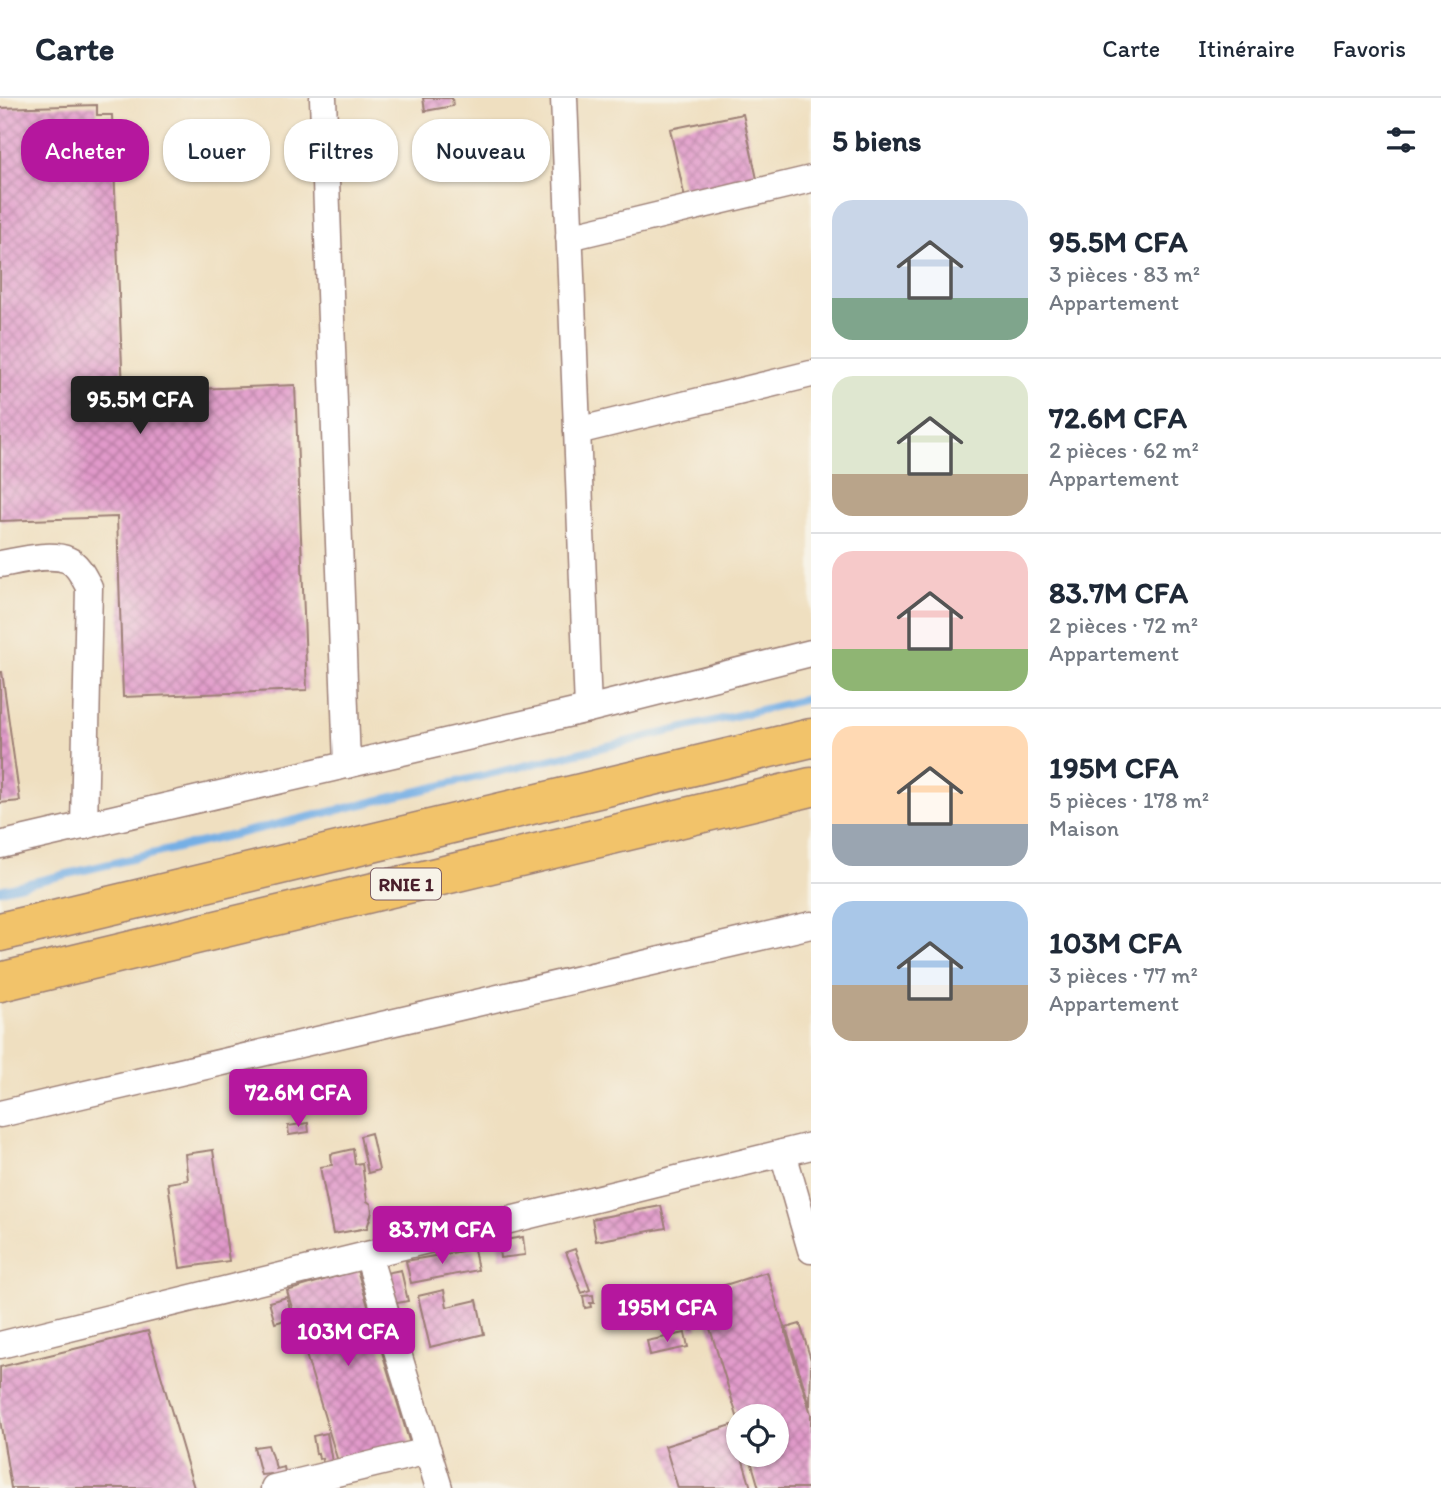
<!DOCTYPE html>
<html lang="fr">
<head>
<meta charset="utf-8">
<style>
	:root { --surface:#fff; --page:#f2f2f3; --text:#1f2937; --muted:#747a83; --line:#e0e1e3; --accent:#b5179e }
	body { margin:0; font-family:Itim,sans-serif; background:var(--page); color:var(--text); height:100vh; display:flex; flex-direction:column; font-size:26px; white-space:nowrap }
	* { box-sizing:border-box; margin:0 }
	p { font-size:23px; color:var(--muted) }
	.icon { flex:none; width:38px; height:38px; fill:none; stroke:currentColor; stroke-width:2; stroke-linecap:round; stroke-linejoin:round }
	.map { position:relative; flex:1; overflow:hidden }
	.panel { display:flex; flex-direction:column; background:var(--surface); width:630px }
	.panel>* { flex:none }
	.top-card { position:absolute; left:21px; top:21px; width:665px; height:63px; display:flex; gap:14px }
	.controls { position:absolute; left:726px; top:1306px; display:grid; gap:14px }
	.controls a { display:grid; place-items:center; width:63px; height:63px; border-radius:50%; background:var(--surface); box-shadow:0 2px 5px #0004; font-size:35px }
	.price { position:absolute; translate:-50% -60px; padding:0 16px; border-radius:7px; background:var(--accent); color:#fff; font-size:23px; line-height:46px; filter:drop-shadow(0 2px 4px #0008) }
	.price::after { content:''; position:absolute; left:50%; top:42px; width:21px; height:16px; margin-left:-10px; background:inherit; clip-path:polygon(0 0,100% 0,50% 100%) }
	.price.on { background:#222; color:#fff }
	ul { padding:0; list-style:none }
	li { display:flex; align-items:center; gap:21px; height:175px; padding:0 21px }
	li+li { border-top:2px solid var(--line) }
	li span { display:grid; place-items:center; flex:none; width:196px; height:140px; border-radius:21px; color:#555 }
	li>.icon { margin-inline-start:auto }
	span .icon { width:84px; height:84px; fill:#fffc; stroke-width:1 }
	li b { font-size:30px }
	h2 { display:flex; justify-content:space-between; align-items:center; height:84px; padding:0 21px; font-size:30px }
	.chip { padding:0 24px; border-radius:28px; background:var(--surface); box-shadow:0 2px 5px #0004; font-size:24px; line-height:63px }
	.chip.on { background:var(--accent); color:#fff }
	header { display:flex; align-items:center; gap:42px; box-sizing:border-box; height:98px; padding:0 35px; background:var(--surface); border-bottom:2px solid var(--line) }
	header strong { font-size:33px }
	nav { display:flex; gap:38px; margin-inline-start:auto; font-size:24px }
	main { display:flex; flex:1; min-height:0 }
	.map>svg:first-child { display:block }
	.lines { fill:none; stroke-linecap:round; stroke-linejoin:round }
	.stream { stroke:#75afe5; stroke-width:8 }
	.building { fill:url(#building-cross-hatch) }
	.minor-casing { stroke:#9c7f76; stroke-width:29 }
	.highway-casing { stroke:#9c7f76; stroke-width:41 }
	.minor { stroke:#fff; stroke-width:26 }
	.highway { stroke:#f2c36a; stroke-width:38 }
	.labels { text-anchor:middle; stroke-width:5; stroke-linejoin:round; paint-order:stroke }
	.shield { fill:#f7f3e8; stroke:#7e5f64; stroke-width:2 }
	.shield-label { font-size:19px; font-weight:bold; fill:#4a1f2b }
</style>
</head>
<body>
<header>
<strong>Carte</strong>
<nav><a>Carte</a><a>Itinéraire</a><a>Favoris</a></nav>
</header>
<main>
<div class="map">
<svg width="811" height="1390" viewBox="0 0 811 1390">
	<defs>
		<pattern id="building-cross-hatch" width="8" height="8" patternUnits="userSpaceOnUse" patternTransform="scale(1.75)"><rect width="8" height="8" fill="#e19aca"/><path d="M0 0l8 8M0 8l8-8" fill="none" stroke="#b87da4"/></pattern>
	</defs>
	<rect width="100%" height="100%" fill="#f7f3e8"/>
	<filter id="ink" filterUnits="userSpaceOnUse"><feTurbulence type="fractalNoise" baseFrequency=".0143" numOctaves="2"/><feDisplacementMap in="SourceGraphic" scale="14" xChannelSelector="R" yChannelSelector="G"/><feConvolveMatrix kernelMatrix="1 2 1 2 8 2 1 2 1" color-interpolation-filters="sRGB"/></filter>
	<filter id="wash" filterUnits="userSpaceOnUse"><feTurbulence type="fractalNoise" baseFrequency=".00686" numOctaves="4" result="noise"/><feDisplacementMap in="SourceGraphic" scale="28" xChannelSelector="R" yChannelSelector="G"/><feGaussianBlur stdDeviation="1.57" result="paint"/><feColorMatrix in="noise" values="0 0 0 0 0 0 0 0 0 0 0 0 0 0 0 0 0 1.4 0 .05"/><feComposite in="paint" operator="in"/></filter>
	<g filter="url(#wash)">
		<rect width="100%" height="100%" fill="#efdfc0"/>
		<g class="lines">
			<!-- stream -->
			<path class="stream" d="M0,792L811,600"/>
		</g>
		<g id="blocks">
			<!-- building -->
			<g class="building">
				<path d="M423,0H452L453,8L425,13Z"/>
				<path d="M97,7V17H112L123,294L295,287L307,592L123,599L117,419L0,423V10Z"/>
				<path d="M743,16L760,95L687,110L670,31Z"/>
				<path d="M0,574H2L20,703L0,705Z"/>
				<path d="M308,1025L309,1034L289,1037L288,1028Z"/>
				<path d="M371,1035L379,1072L368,1075L360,1038Z"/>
				<path d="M353,1051L355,1066L362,1065L367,1103L371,1106L372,1114L367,1130L333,1136L320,1069L332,1067L331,1056Z"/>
				<path d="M213,1052L229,1163L180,1170L168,1085L188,1082L185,1056Z"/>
				<path d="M661,1108L666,1130L596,1143L592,1121Z"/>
				<path d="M523,1139L525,1157L500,1160L498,1143Z"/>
				<path d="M474,1151L478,1172L411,1185L406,1163Z"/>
				<path d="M575,1151L590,1192L582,1195L566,1154Z"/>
				<path d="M357,1172L410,1346L339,1367L287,1193Z"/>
				<path d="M401,1172L408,1203L392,1206L386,1175Z"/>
				<path d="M767,1174L811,1316V1390H759L749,1356H777V1318H737L699,1195Z"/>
				<path d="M444,1192L447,1209L477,1202L484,1236L430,1249L418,1198Z"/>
				<path d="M593,1197L594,1205H590L591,1209L585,1210L583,1198Z"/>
				<path d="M287,1199L292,1220L275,1225L269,1204Z"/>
				<path d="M692,1200L698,1230L691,1232L685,1201Z"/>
				<path d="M800,1226L811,1262L810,1308L786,1230Z"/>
				<path d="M148,1233L194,1390H11L0,1322V1269Z"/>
				<path d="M685,1235L688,1249L650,1257L647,1243Z"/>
				<path d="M732,1327L738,1348V1356H741L751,1390H678L665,1348Z"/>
				<path d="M327,1335L332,1364L323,1366L322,1360L319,1361L318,1355L316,1356L313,1338Z"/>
				<path d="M268,1347L273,1362H274L276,1371L284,1369L287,1383L272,1378L271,1376L261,1377L254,1349Z"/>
			</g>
		</g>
	</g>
	<g filter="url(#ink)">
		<use href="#blocks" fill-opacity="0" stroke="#9c7f76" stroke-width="2"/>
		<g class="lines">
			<!-- minor casing -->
			<g class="minor-casing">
				<g id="minor">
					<path d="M323,0L347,667"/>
					<path d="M564,0L588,611"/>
					<path d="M569,139L811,81"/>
					<path d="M577,333L811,276"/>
					<path d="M0,466C18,463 51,454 68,462C78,466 84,480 89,489L84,728"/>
					<path d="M0,747L588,611L811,555"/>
					<path d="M0,1016L811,827"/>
					<path d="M783,1055L811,1152"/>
					<path d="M368,1157L439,1390"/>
					<path d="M0,1247L811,1048"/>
					<path d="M274,1390L428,1353"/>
				</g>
			</g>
			<!-- highway casing -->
			<g class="highway-casing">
				<g id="highway">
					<path d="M0,834L811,640"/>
					<path d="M0,884L811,689"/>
				</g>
			</g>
			<!-- minor -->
			<use href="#minor" class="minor"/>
			<!-- highway -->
			<use href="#highway" class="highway"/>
		</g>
	</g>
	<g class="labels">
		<!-- shield labels -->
		<rect class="shield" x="371" y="770.5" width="70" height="31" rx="5"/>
		<g class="shield-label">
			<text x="406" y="793">RNIE 1</text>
		</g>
	</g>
</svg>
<div class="controls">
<a><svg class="icon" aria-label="locate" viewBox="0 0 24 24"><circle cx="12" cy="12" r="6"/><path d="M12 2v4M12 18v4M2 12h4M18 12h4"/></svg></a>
</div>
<b class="price on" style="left:140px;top:338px">95.5M CFA</b>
<b class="price" style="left:298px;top:1031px">72.6M CFA</b>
<b class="price" style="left:442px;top:1168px">83.7M CFA</b>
<b class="price" style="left:667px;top:1246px">195M CFA</b>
<b class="price" style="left:348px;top:1270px">103M CFA</b>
<div class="top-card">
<a class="chip on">Acheter</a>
<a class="chip">Louer</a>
<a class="chip">Filtres</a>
<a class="chip">Nouveau</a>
</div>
</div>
<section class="panel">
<h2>5 biens<svg class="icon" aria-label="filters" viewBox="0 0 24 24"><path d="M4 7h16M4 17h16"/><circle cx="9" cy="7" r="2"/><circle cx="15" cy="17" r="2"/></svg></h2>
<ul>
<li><span style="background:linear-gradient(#c9d6e8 70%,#7fa58c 0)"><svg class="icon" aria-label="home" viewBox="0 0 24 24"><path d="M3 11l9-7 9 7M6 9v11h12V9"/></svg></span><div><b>95.5M CFA</b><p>3 pièces · 83 m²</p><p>Appartement</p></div></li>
<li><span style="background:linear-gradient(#dfe7d0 70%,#b9a48a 0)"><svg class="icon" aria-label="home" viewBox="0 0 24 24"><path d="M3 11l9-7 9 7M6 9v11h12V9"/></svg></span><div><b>72.6M CFA</b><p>2 pièces · 62 m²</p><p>Appartement</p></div></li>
<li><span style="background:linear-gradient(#f6c9c9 70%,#8fb573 0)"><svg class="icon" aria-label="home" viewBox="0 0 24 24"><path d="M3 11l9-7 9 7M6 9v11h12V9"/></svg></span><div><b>83.7M CFA</b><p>2 pièces · 72 m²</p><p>Appartement</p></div></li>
<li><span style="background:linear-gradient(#ffd9b3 70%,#9aa5b1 0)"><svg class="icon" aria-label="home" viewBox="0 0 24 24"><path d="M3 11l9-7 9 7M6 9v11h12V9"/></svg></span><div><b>195M CFA</b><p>5 pièces · 178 m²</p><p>Maison</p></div></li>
<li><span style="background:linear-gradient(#a9c7e8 60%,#b9a48a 0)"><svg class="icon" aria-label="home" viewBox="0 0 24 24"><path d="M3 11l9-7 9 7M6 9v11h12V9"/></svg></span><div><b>103M CFA</b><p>3 pièces · 77 m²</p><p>Appartement</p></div></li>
</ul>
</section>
</main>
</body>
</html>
